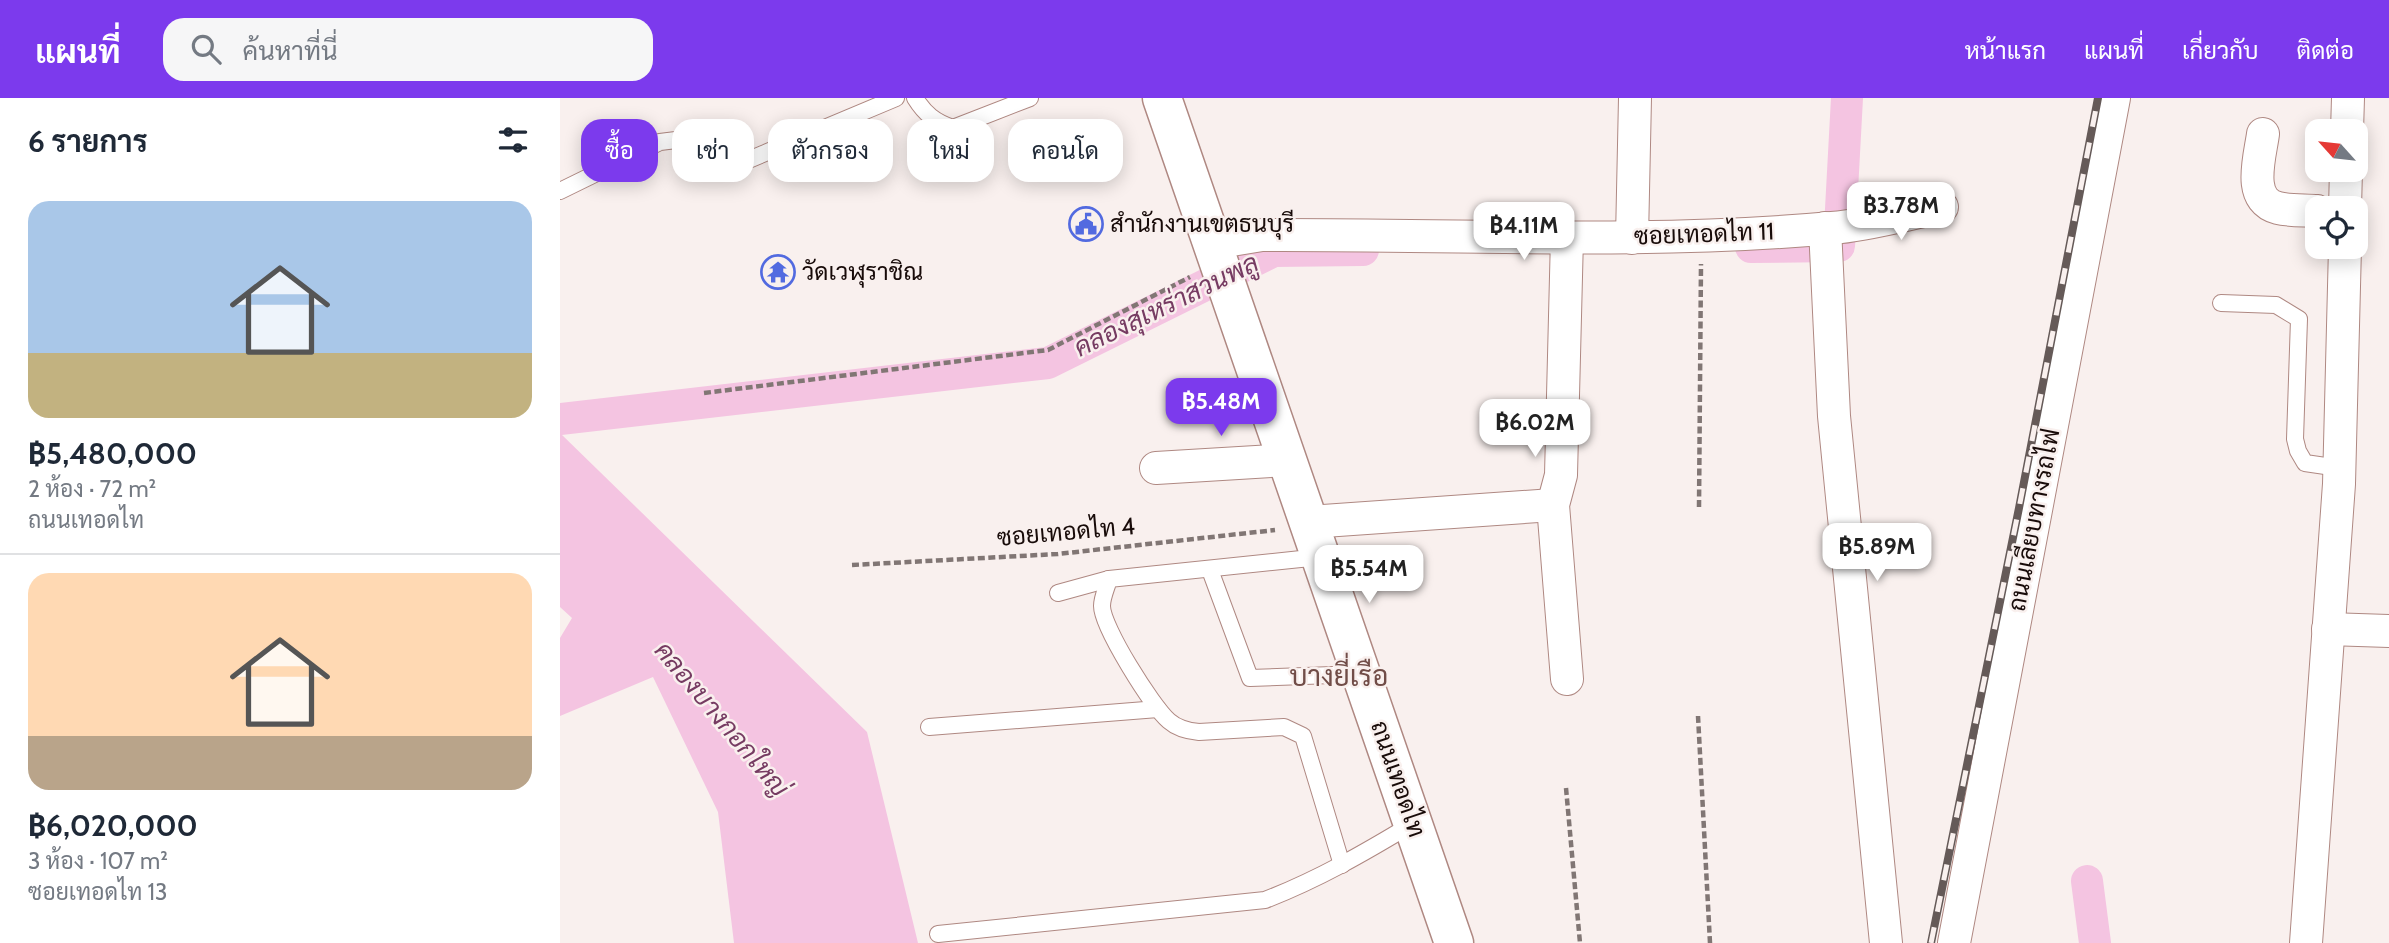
<!DOCTYPE html>
<html lang="th">
<head>
<meta charset="utf-8">
<style>
	:root { --surface:#fff; --page:#f6f6f7; --text:#1f2937; --muted:#747a83; --line:#e0e1e3; --accent:#7c3aed }
	body { margin:0; font-family:Cabin,Sarabun,sans-serif; background:var(--page); color:var(--text); height:100vh; display:flex; flex-direction:column; font-size:26px; white-space:nowrap }
	* { box-sizing:border-box; margin:0 }
	p { font-size:23px; color:var(--muted) }
	.icon { flex:none; width:38px; height:38px; fill:none; stroke:currentColor; stroke-width:2; stroke-linecap:round; stroke-linejoin:round }
	.map { position:relative; flex:1; overflow:hidden }
	.details { display:flex; flex-direction:column; background:var(--surface); width:560px }
	.details>* { flex:none }
	.guide { position:absolute; left:21px; top:21px; width:665px; height:63px; display:flex; gap:14px }
	.needle { width:46px; rotate:297deg }
	.tools { position:absolute; left:1745px; top:21px; display:grid; gap:14px }
	.tools a { display:grid; place-items:center; width:63px; height:63px; border-radius:14px; background:var(--surface); box-shadow:0 4px 18px #0003; font-size:35px }
	.price { position:absolute; translate:-50% -60px; padding:0 16px; border-radius:14px; background:#fff; color:#222; font-size:23px; line-height:46px; filter:drop-shadow(0 2px 4px #0008) }
	.price::after { content:''; position:absolute; left:50%; top:42px; width:21px; height:16px; margin-left:-10px; background:inherit; clip-path:polygon(0 0,100% 0,50% 100%) }
	.price.on { background:var(--accent); color:#fff }
	ul { padding:0; list-style:none }
	li { display:grid; align-content:center; gap:14px; height:371px; padding:0 28px }
	li+li { border-top:2px solid var(--line) }
	li span { display:grid; place-items:center; height:217px; border-radius:21px; color:#555 }
	li>.icon { margin-inline-start:auto }
	span .icon { width:126px; height:126px; fill:#fffc; stroke-width:1 }
	li b { font-size:30px }
	h2 { display:flex; justify-content:space-between; align-items:center; height:84px; padding:0 28px; font-size:30px }
	.pill { padding:0 24px; border-radius:21px; background:var(--surface); box-shadow:0 4px 18px #0003; font-size:24px; line-height:63px }
	.pill.on { background:var(--accent); color:#fff }
	header { display:flex; align-items:center; gap:42px; box-sizing:border-box; height:98px; padding:0 35px; background:var(--accent); color:#fff }
	header strong { font-size:33px }
	nav { display:flex; gap:38px; margin-inline-start:auto; font-size:24px }
	.search { width:490px; height:63px; background:var(--page); display:flex; align-items:center; gap:18px; box-sizing:border-box; padding:0 24px; border-radius:21px; color:var(--muted); font-size:26px }
	main { display:flex; flex:1; min-height:0 }
	.map>svg:first-child { display:block }
	.water { fill:#f4c4e1 }
	.lines { fill:none; stroke-linecap:round; stroke-linejoin:round }
	.canal { stroke:#f4c4e1; stroke-width:32 }
	.lane-casing { stroke:#af8882; stroke-width:18 }
	.street-casing { stroke:#af8882; stroke-width:34 }
	.secondary-casing { stroke:#af8882; stroke-width:41 }
	.path { stroke:#817674; stroke-width:4.5; stroke-dasharray:7 3.5; stroke-linecap:butt }
	.lane { stroke:#fff; stroke-width:16 }
	.street { stroke:#fff; stroke-width:32 }
	.secondary { stroke:#fff; stroke-width:38 }
	.rail-casing { stroke:#655a58; stroke-width:8 }
	.rail { stroke:#f9f0ee; stroke-width:5; stroke-dasharray:16; stroke-linecap:butt }
	.labels { text-anchor:middle; stroke-width:5; stroke-linejoin:round; paint-order:stroke }
	.poi-label { font-size:24px; fill:#180b09; stroke:#f9f0ee; text-anchor:start }
	.street-label { font-size:24px; fill:#180b09; stroke:#f9f0ee }
	.water-label { font-size:26px; font-style:italic; fill:#763b62; stroke:#f9f0ee }
	.quarter-label { font-size:28px; fill:#714d48; stroke:#f9f0ee }
</style>
</head>
<body>
<header>
<strong>แผนที่</strong>
<div class="search"><svg class="icon" aria-label="search" viewBox="0 0 24 24"><circle cx="10" cy="10" r="6"/><path d="M15 15l6 6"/></svg>ค้นหาที่นี่</div>
<nav><a>หน้าแรก</a><a>แผนที่</a><a>เกี่ยวกับ</a><a>ติดต่อ</a></nav>
</header>
<main>
<section class="details">
<h2>6 รายการ<svg class="icon" aria-label="filters" viewBox="0 0 24 24"><path d="M4 7h16M4 17h16"/><circle cx="9" cy="7" r="2"/><circle cx="15" cy="17" r="2"/></svg></h2>
<ul>
<li><span style="background:linear-gradient(#a9c7e8 70%,#c2b280 0)"><svg class="icon" aria-label="home" viewBox="0 0 24 24"><path d="M3 11l9-7 9 7M6 9v11h12V9"/></svg></span><div><b>฿5,480,000</b><p>2 ห้อง · 72 m²</p><p>ถนนเทอดไท</p></div></li>
<li><span style="background:linear-gradient(#ffd9b3 75%,#b9a48a 0)"><svg class="icon" aria-label="home" viewBox="0 0 24 24"><path d="M3 11l9-7 9 7M6 9v11h12V9"/></svg></span><div><b>฿6,020,000</b><p>3 ห้อง · 107 m²</p><p>ซอยเทอดไท 13</p></div></li>
</ul>
</section>
<div class="map">
<svg width="1829" height="845" viewBox="0 0 1829 845">
	<rect width="100%" height="100%" fill="#f9f0ee"/>
	<!-- water -->
	<path class="water" d="M0,335L307,634L358,845H174L158,714L93,579L0,618V540L12,520L0,509Z"/>
	<g class="lines">
		<!-- canal -->
		<g class="canal">
			<path d="M1191,149L1279,148L1287,0"/>
			<path d="M0,321L488,265L714,153L803,152"/>
			<path d="M1527,783L1535,845"/>
		</g>
		<!-- lane casing -->
		<g class="lane-casing">
			<g id="lane">
				<path d="M355,0C365,16 375,24 393,30L470,0"/>
				<path d="M0,93L100,44L116,42L153,70L167,71L336,0"/>
				<path d="M1661,205L1716,207L1739,221L1735,341L1738,353L1745,365L1779,370"/>
				<path d="M760,459L549,481C547,489 542,499 542,508C542,529 592,608 609,623C618,631 628,633 639,634L724,629L743,638L782,767"/>
				<path d="M650,472L690,580L800,576"/>
				<path d="M498,495L549,481"/>
				<path d="M369,629L598,611"/>
				<path d="M378,836L705,802C757,782 804,755 852,726"/>
			</g>
		</g>
		<!-- street casing -->
		<g class="street-casing">
			<g id="street">
				<path d="M1787,33L1788,0"/>
				<path d="M1703,36C1700,59 1686,102 1718,110C1730,113 1745,112 1757,113"/>
				<path d="M1785,110L1786,72"/>
				<path d="M1265,130L1274,318L1326,845"/>
				<path d="M1072,140L1075,0"/>
				<path d="M653,145L702,137C892,136 1083,147 1272,130C1309,127 1346,116 1382,109"/>
				<path d="M596,370L728,362"/>
				<path d="M749,424L993,407"/>
				<path d="M1768,531L1829,533"/>
				<path d="M1007,581L993,407L1001,377L1007,139"/>
				<path d="M1394,845L1554,0"/>
				<path d="M1746,845L1779,386L1785,149"/>
			</g>
		</g>
		<!-- secondary casing -->
		<g class="secondary-casing">
			<path id="secondary" d="M602,0L894,845"/>
		</g>
		<!-- path -->
		<g class="path">
			<path d="M144,295L488,252L630,179"/>
			<path d="M1139,409L1141,166"/>
			<path d="M292,467L498,456L715,432"/>
			<path d="M1138,618L1150,845"/>
			<path d="M1006,690L1020,845"/>
		</g>
		<!-- lane -->
		<use href="#lane" class="lane"/>
		<!-- street -->
		<use href="#street" class="street"/>
		<!-- secondary -->
		<use href="#secondary" class="secondary"/>
		<!-- rail casing -->
		<g class="rail-casing">
			<path id="rail" d="M1371,845L1459,410L1538,0"/>
		</g>
		<!-- rail -->
		<use href="#rail" class="rail"/>
	</g>
	<!-- icons -->
	<defs>
		<g id="civic-ring" transform="scale(1.75)"><circle r="9.5" fill="#f9f0ee" stroke="#526ae0" stroke-width="1.5"/><path d="M-.6-6.5H3V-4.5H.6V-3L4-1V1h2V6H-6V1h2V-1L-.6-3ZM-1.2 2.5V6h2.4V2.5Z" fill="#526ae0"/></g>
		<g id="temple-ring" transform="scale(1.75)"><circle r="9.5" fill="#f9f0ee" stroke="#526ae0" stroke-width="1.5"/><path d="M0-6L5-2H3V0L6.5 2.5H4V6H1.5V3h-3V6H-4V2.5H-6.5L-3 0V-2H-5Z" fill="#526ae0"/></g>
	</defs>
	<g fill-rule="evenodd">
		<use href="#civic-ring" x="526" y="126"/>
		<use href="#temple-ring" x="218" y="174"/>
	</g>
	<g class="labels">
		<!-- poi labels -->
		<g class="poi-label">
			<text x="550" y="134">สำนักงานเขตธนบุรี</text>
			<text x="242" y="182">วัดเวฬุราชิณ</text>
		</g>
		<!-- street labels -->
		<g class="street-label">
			<text transform="translate(1144 136) rotate(-2)" y="8">ซอยเทอดไท 11</text>
			<text transform="translate(1474 422) rotate(-79)" y="8">ถนนเลียบทางรถไฟ</text>
			<text transform="translate(506 434) rotate(-5)" y="8">ซอยเทอดไท 4</text>
			<text transform="translate(838 681) rotate(71)" y="8">ถนนเทอดไท</text>
		</g>
		<!-- water labels -->
		<g class="water-label">
			<text transform="translate(606 207) rotate(-26)" y="9">คลองสุเหร่าสวนพลู</text>
			<text transform="translate(162 621) rotate(50)" y="9">คลองบางกอกใหญ่</text>
		</g>
		<!-- quarter labels -->
		<g class="quarter-label">
			<text x="779" y="588">บางยี่เรือ</text>
		</g>
	</g>
</svg>
<div class="tools">
<a><svg class="needle" viewBox="-14 -14 28 28"><path d="M0-13l5 13h-10z" fill="#e53935"/><path d="M0 13l5-13h-10z" fill="#747a83"/></svg></a>
<a><svg class="icon" aria-label="locate" viewBox="0 0 24 24"><circle cx="12" cy="12" r="6"/><path d="M12 2v4M12 18v4M2 12h4M18 12h4"/></svg></a>
</div>
<b class="price" style="left:1341px;top:144px">฿3.78M</b>
<b class="price" style="left:964px;top:164px">฿4.11M</b>
<b class="price on" style="left:661px;top:340px">฿5.48M</b>
<b class="price" style="left:975px;top:361px">฿6.02M</b>
<b class="price" style="left:1317px;top:485px">฿5.89M</b>
<b class="price" style="left:809px;top:507px">฿5.54M</b>
<div class="guide">
<a class="pill on">ซื้อ</a>
<a class="pill">เช่า</a>
<a class="pill">ตัวกรอง</a>
<a class="pill">ใหม่</a>
<a class="pill">คอนโด</a>
</div>
</div>
</main>
</body>
</html>
